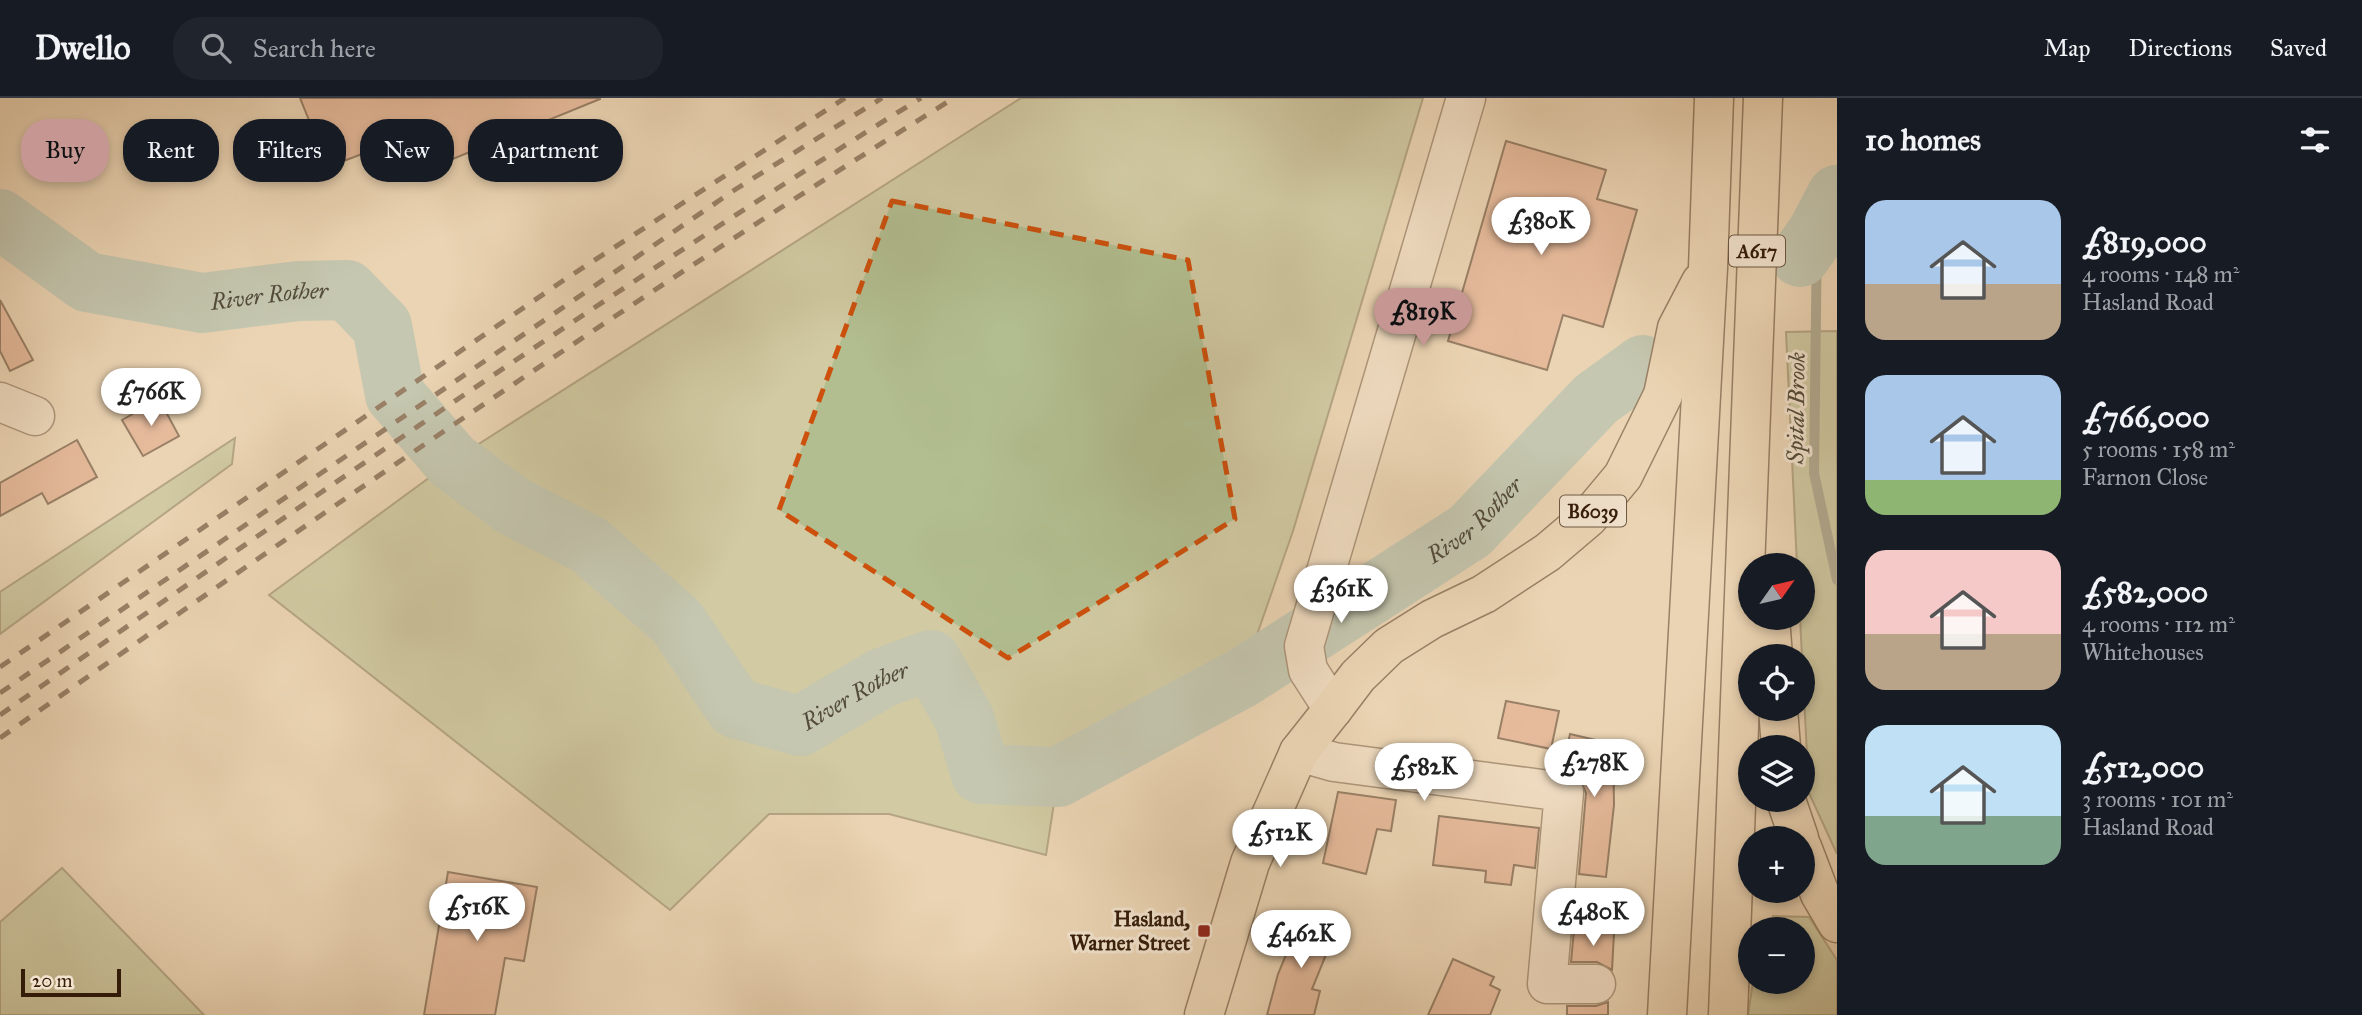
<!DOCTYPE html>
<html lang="en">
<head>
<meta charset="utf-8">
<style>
	:root { --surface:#171b24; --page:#20242c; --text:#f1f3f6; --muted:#9ea1a6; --line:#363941; --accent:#c59692 }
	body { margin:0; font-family:"IM FELL Great Primer",serif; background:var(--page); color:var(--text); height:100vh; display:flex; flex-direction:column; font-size:26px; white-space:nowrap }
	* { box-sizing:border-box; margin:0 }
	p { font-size:23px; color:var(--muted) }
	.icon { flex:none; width:38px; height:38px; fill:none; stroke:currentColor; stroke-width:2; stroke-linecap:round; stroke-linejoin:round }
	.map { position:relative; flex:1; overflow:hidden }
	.sheet { display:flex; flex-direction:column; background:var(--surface); width:525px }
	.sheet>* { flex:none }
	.guide { position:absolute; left:21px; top:21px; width:665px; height:63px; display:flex; gap:14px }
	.needle { width:46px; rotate:56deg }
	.buttons { position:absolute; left:1738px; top:455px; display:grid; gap:14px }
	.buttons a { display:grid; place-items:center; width:77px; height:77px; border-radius:50%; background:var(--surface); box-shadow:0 4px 10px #0003; font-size:35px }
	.scale { position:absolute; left:21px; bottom:18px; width:100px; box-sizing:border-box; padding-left:7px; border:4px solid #351c09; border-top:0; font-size:19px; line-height:24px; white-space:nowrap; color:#351c09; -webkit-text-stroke:5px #f2e3ce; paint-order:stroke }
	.price { position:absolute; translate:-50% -60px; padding:0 16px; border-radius:24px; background:#fff; color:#222; font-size:23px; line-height:46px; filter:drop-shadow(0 2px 4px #0008) }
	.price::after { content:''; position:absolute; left:50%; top:42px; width:21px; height:16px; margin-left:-10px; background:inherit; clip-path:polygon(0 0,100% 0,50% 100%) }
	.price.selected { background:var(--accent); color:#111 }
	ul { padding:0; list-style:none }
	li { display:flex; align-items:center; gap:21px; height:175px; padding:0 28px }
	li span { display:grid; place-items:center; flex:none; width:196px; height:140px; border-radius:21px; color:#555 }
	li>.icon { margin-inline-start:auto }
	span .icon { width:84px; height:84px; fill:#fffc; stroke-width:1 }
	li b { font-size:30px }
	h2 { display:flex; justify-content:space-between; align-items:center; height:84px; padding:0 28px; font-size:30px }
	.chip { padding:0 24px; border-radius:28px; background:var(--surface); box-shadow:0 4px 10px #0003; font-size:24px; line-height:63px }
	.chip.selected { background:var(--accent); color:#111 }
	header { display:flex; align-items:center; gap:42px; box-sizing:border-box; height:98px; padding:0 35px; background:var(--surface); border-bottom:2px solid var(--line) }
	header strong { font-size:33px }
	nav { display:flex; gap:38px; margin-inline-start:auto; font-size:24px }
	.search { width:490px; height:63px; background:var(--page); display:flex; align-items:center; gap:18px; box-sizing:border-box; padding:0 24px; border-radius:28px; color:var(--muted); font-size:26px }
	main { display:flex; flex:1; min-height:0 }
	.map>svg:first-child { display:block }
	.green { fill:#b2be90; stroke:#746d4c; stroke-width:2 }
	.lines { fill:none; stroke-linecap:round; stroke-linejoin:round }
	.stream { stroke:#707a6c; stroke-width:10 }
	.river { stroke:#98b8ae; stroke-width:60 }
	.building { fill:#e19e81; stroke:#351c09; stroke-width:2 }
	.minor-casing { stroke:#624a34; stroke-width:41 }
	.major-casing { stroke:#351c09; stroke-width:41 }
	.highway-casing { stroke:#351c09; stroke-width:41 }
	.minor { stroke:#f2e3ce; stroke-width:38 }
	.major { stroke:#ebd4b3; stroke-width:38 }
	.highway { stroke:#ebd4b3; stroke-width:38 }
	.rail { stroke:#351c09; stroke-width:5; stroke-dasharray:12 12; stroke-linecap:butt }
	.marked { fill:none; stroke:#cd500c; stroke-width:5; stroke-dasharray:14 9; stroke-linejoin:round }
	.poi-dot { fill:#8f2418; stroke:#f2e3ce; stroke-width:2.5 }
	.labels { text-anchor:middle; stroke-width:6; stroke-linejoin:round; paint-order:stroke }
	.shield { fill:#f2e3ce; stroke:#6e5844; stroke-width:2 }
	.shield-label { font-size:19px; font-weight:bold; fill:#351c09 }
	.poi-label { font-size:21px; font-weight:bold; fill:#351c09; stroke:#f2e3ce; text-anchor:end }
	.water-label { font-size:23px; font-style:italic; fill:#534b3b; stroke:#f2e3ce }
</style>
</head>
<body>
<header>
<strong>Dwello</strong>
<div class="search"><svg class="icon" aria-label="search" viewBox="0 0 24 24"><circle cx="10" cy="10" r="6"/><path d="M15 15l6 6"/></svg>Search here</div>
<nav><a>Map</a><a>Directions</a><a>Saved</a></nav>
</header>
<main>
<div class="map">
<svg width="1837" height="917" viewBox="0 0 1837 917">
	<rect width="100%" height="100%" fill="#ebd4b3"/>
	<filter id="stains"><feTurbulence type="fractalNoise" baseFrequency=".00286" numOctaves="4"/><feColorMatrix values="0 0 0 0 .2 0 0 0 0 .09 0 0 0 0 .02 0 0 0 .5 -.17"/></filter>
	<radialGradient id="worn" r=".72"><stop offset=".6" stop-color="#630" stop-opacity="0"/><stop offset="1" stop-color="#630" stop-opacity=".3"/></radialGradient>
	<!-- green -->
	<g class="green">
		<path d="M1021,0H1423L1293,433L1242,580L1058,679L1046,757L889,716H769L670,812L269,497L452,363Z"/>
		<path d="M1837,233V756L1809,695L1800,520H1802V467H1797L1786,234Z"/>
		<path d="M235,340L232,366L0,536V494Z"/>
		<path d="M62,770L204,917H0V824Z"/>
		<path d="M1773,818L1809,819L1837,862V917H1748L1753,884H1802V831H1769Z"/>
	</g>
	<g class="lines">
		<!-- stream -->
		<path class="stream" d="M1817,135L1814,375L1837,482"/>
		<!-- river -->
		<g class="river">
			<path id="s1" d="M0,121L87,184L202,205L299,193L347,192L382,228L395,297L452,363L513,408L589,447L677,524L735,610L800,628L882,580L931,562L964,620L981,676L1058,679L1242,580L1470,433L1596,301L1643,267"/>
			<path d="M1800,159L1817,135L1837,97"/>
		</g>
	</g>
	<!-- building -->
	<g class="building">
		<path d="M300,0H600V1L438,67L429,44L380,63L375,51L328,69Z"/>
		<path d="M1506,43L1606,72L1597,101L1637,112L1603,229L1563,217L1547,272L1448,243Z"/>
		<path d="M0,202L33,262L10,273L0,253Z"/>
		<path d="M159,301L179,338L143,358L122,322Z"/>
		<path d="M77,342L97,379L48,406L42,395L0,418V385Z"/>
		<path d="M1506,603L1559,613L1551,651L1498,640Z"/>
		<path d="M1570,636L1613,646L1614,707L1606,779L1579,776L1586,695L1578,677L1562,672Z"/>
		<path d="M1338,694L1396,702L1391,733L1377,731L1366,776L1323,765Z"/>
		<path d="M1439,718L1539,730L1535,770L1514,767L1511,787L1485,784L1486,773L1433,767Z"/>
		<path d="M448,774L537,789L524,863L505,860L495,917H424Z"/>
		<path d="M1302,818L1336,832L1312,891L1320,893L1314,917H1267L1278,876Z"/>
		<path d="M1574,832L1614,835L1612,872L1597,864H1571Z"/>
		<path d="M1453,861L1494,879L1490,887L1500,892L1490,917H1428Z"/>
		<path d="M1608,904V917H1567V908H1596Z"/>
	</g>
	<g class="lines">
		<!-- minor casing -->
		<g class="minor-casing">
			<g id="minor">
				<path d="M0,304L35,318"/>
				<path d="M1333,611L1308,572L1304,548L1466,0"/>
				<path d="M1299,654L1334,664L1564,694L1547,886H1596"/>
			</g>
		</g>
		<!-- major casing -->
		<g class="major-casing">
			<path id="major" d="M1204,917L1250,765L1299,654L1333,611"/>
		</g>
		<!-- highway casing -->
		<g class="highway-casing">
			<g id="highway">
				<path d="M1770,520L1773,558"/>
				<path d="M1333,611L1358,578L1389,548L1432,521L1484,496L1548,454L1588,420L1623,378L1663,297L1677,230L1701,184"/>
				<path d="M1778,611L1781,649"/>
				<path d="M1786,702L1799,740"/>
				<path d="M1802,749L1820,796L1837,825"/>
				<path d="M1667,917L1708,170L1714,0"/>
				<path d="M1728,917L1763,0"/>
			</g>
		</g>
		<!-- minor -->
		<use href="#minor" class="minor"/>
		<!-- major -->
		<use href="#major" class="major"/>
		<!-- highway -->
		<use href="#highway" class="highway"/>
		<!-- rail -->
		<g class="rail">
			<path d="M0,569L564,182L845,0"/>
			<path d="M0,595L736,91L882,0"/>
			<path d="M0,617C303,406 607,194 921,0"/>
			<path d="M0,640C314,421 629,202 954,0"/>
		</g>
	</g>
	<!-- marked area -->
	<path d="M0 0H1837V917H0ZM892,103L1188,162L1235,421L1008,560L779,412Z" fill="#ebd4b3" fill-opacity=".55" fill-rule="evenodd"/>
	<path class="marked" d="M892,103L1188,162L1235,421L1008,560L779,412Z"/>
	<!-- markers -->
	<rect class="poi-dot" x="1197" y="826" width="14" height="14" rx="3.5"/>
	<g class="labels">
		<!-- shield labels -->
		<g class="shield">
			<rect x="1729" y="137.5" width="56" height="31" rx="5"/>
			<rect x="1560" y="397.5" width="66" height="31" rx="5"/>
		</g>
		<g class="shield-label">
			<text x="1757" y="160">A617</text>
			<text x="1593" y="420">B6039</text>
		</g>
		<!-- poi labels -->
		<g class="poi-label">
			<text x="1190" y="828">Hasland,<tspan x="1190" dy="24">Warner Street</tspan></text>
		</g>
		<!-- water labels -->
		<g class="water-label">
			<text dy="8" stroke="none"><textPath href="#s1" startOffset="292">River Rother</textPath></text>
			<text transform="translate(1796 310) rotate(-89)" y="8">Spital Brook</text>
			<text dy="8" stroke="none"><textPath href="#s1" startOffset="1867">River Rother</textPath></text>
			<text dy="8" stroke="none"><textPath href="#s1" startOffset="1090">River Rother</textPath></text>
		</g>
	</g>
	<rect width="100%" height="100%" filter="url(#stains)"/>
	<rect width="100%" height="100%" fill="url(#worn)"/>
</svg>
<div class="buttons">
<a><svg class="needle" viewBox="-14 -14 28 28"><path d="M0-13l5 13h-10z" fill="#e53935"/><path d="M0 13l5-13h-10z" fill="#9ea1a6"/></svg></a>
<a><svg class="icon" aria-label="locate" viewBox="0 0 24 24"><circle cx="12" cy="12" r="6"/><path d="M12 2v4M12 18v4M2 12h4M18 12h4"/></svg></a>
<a><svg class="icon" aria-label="layers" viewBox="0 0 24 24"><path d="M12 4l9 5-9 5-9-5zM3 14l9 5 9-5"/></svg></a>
<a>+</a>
<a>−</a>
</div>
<div class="scale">20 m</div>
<b class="price" style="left:1541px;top:159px">£380K</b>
<b class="price selected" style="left:1423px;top:250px">£819K</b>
<b class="price" style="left:151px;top:330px">£766K</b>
<b class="price" style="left:1341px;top:527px">£361K</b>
<b class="price" style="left:1594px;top:701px">£278K</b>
<b class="price" style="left:1424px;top:705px">£582K</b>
<b class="price" style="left:1280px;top:771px">£512K</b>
<b class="price" style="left:477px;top:845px">£516K</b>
<b class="price" style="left:1593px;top:850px">£480K</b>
<b class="price" style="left:1301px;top:872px">£462K</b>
<div class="guide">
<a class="chip selected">Buy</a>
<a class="chip">Rent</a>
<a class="chip">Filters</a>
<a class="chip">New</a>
<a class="chip">Apartment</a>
</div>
</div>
<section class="sheet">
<h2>10 homes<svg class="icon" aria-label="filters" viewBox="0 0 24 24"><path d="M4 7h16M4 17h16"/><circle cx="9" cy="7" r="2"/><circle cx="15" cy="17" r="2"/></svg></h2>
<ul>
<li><span style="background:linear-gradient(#a9c7e8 60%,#b9a48a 0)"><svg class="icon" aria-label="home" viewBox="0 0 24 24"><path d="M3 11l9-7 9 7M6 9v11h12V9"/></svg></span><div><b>£819,000</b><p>4 rooms · 148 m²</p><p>Hasland Road</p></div></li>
<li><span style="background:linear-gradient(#a9c7e8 75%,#8fb573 0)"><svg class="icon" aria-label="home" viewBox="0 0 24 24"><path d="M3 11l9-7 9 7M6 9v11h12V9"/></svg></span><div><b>£766,000</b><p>5 rooms · 158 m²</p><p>Farnon Close</p></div></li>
<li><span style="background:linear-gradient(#f6c9c9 60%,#b9a48a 0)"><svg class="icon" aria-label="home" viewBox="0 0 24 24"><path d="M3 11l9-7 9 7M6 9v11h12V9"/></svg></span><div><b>£582,000</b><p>4 rooms · 112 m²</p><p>Whitehouses</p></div></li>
<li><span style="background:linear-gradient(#bfe0f5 65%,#7fa58c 0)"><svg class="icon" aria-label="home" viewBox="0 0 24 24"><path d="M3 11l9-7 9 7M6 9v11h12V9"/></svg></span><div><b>£512,000</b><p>3 rooms · 101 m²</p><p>Hasland Road</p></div></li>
</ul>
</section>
</main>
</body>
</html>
